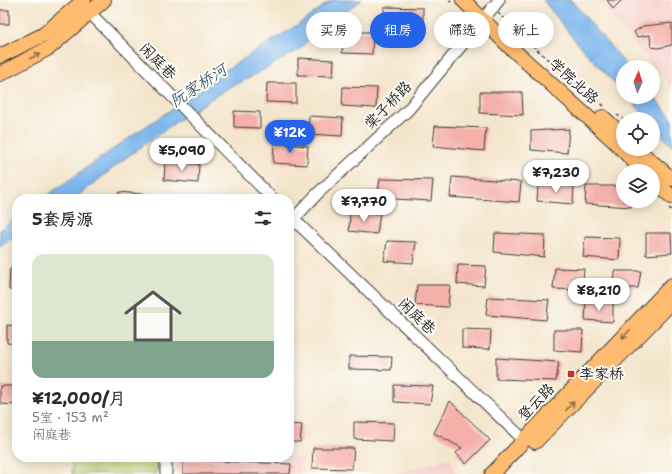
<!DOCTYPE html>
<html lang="zh">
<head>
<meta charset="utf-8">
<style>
	:root { --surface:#fff; --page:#f7f7f7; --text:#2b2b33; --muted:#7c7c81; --accent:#2563eb }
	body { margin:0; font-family:"Shantell Sans","LXGW WenKai TC",sans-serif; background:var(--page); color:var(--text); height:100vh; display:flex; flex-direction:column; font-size:15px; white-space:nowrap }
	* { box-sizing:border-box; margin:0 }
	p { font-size:13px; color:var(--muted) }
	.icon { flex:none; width:22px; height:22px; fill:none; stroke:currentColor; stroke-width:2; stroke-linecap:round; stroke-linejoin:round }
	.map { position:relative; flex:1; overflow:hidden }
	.sheet { position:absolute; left:12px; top:194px; width:282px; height:268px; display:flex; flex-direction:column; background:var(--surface); border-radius:16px; box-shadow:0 2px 10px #0003 }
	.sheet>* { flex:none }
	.top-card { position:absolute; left:306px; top:12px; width:306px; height:36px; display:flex; gap:8px }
	.needle { width:26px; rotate:3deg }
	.buttons { position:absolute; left:616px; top:60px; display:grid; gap:8px }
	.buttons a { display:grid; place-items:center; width:44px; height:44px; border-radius:50%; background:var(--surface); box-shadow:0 2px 10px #0003; font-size:20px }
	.price { position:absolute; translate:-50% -34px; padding:0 9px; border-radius:14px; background:#fff; color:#222; font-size:13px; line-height:26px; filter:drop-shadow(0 1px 2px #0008) }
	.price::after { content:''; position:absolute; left:50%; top:24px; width:12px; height:9px; margin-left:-6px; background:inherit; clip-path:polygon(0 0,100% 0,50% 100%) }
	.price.current { background:var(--accent); color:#fff }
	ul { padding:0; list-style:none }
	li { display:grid; align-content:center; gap:8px; height:212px; padding:0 20px }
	li span { display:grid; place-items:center; height:124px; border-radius:12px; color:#555 }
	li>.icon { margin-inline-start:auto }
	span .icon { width:72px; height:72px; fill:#fffc; stroke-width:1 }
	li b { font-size:17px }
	h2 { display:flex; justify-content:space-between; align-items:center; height:48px; padding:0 20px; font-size:17px }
	.tag { padding:0 14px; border-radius:18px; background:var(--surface); box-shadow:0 2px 10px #0003; font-size:14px; line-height:36px }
	.tag.current { background:var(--accent); color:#fff }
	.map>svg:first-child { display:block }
	.built { fill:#f7d0cc }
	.green { fill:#bed275; stroke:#6d7748 }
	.water { fill:#7bb6ed; stroke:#4c6984 }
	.building { fill:#f5b0aa }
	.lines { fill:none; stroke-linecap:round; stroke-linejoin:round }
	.minor-casing { stroke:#3c3a37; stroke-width:13 }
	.major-casing { stroke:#3c3a37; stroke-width:16 }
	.path { stroke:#3c3a37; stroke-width:1.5; stroke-dasharray:3 3; stroke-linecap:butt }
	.minor { stroke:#fff; stroke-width:11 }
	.major { stroke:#febc70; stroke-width:14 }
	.oneway { stroke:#8d6c46 }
	.poi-dot { fill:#c8321e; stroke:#fdfcf7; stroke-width:1.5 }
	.labels { text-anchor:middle; stroke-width:4; stroke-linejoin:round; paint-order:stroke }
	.street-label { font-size:15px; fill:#1c1c1c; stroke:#fdfcf7 }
	.poi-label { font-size:15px; fill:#1c1c1c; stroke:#fdfcf7; text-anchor:start }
	.water-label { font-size:16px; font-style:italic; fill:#425a70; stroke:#fdfcf7 }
</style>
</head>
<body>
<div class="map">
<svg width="672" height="474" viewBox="0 0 672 474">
	<rect width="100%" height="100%" fill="#fdfcf7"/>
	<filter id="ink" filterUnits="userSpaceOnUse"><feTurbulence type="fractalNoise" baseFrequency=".025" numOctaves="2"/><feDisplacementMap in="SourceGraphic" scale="8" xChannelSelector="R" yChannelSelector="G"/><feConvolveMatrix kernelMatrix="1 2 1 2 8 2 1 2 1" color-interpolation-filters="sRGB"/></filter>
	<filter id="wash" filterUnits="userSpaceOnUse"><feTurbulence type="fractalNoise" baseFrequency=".012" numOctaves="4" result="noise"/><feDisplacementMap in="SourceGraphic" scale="16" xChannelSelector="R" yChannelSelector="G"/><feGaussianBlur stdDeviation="0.9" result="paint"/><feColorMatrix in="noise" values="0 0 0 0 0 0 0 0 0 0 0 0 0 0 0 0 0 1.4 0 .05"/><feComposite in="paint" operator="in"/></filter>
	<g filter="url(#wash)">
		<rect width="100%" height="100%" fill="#f4e6cd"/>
		<!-- built -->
		<g class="built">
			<path d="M598,0H672V88L663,77Z"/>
			<path d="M177,457H301L300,474H178Z"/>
			<path d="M450,457L456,474H391L423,466Z"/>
		</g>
		<!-- green -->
		<rect class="green" x="72" y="457" width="84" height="17"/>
		<!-- water -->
		<g class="water">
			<path d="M332,0H362L345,12L344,16L308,40L300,49L242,82L231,86L180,119L127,157L74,199H42L139,131L195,94L224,71L299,24Z"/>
			<path d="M543,0H571L628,67H623V92L578,44Z"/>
			<path d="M653,96L672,118V146L653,125V119H648L628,97H653Z"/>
			<path d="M17,217V234L0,247V230Z"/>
		</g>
		<g id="blocks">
			<!-- building -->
			<g class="building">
				<path d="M607,0H622L613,9Z"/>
				<path d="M384,7L423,8V29H384Z"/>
				<rect x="0" y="10" width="9" height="14"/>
				<path d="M672,23V45L658,48L651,47L650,35L637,37L634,32L643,26Z"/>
				<path d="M344,32H373L372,54L342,53Z"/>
				<path d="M298,58L334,60L333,76L298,75Z"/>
				<path d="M267,83H296V103L266,102Z"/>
				<path d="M343,87L377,88L376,108L342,106Z"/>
				<path d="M480,92H522L523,115L480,113Z"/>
				<path d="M234,111L260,112V128L234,127Z"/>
				<path d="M309,116L343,118L342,136L308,134Z"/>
				<path d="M435,126L486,128L484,151L433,146Z"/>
				<path d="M569,129L567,153L531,150V131Z"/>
				<path d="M274,143L308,146L307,165L273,163Z"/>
				<path d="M165,162L199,164L198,183L164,180Z"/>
				<path d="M452,177L521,182L519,202L450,197Z"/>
				<path d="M380,179L433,180L431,201L377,198Z"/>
				<path d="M538,184L574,185L573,204L537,201Z"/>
				<path d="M586,186H623V201H631V207L585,204Z"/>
				<path d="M119,192L152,195V199H118Z"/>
				<path d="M350,213H380L377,234L349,231Z"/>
				<path d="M495,233L545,235L544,257L494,252Z"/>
				<path d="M646,233H671L672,253L646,255Z"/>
				<path d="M585,237L620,238L619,260L583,257Z"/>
				<path d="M387,241L416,242L413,263L384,261Z"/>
				<path d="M458,265L486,266L484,286L457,284Z"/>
				<path d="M555,268L584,269L582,290L553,289Z"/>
				<path d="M10,269H17V290H9Z"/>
				<path d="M615,271H641L638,288H614Z"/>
				<path d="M417,285H450L448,307L415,305Z"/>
				<path d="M488,297L549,300L546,320L486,315Z"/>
				<path d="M586,302H613V322L585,320Z"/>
				<path d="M7,325L17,326V344L7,343Z"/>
				<path d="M462,329L491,330L490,349L462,348Z"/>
				<path d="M554,330H583L582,352L554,350Z"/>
				<path d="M349,356L392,357L391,370L349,369Z"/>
				<path d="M496,358L559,362L556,381L496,379Z"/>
				<path d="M394,385L433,386L430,404L394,402Z"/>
				<path d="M0,386H17V405L0,404Z"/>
				<path d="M450,401L490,440L466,464L456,453L462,448L434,433Z"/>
				<path d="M354,422L394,423L393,441L354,439Z"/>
				<path d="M289,424L302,425L300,442H289Z"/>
				<path d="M313,448H354L352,469L312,468Z"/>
				<path d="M183,460L291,464L290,474H183Z"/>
			</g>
		</g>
	</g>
	<g filter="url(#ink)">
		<use href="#blocks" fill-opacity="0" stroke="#3c3a37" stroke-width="1"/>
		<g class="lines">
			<!-- minor casing -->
			<g class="minor-casing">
				<g id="minor">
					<path d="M90,13L273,199"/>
					<path d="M289,215L524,440"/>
					<path d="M289,224L316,195L408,110L499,0"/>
					<path d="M166,457V474"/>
				</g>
			</g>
			<!-- major casing -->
			<g class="major-casing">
				<g id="major">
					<path d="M463,0L509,46L612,139L643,171"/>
					<path d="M0,56L43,35L84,0"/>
					<path d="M0,74L49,48L104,0"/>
					<path d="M603,117L623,136"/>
					<path d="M637,149L672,179"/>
					<path d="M653,180L672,197"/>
					<path d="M535,442L672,302"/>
					<path d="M492,474L672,285"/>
				</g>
			</g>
			<!-- path -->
			<g class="path">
				<path d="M449,0L453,4"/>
				<path d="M498,13L557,68L604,106"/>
				<path d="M617,115L623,119"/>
				<path d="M669,208L672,210"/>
			</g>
			<!-- minor -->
			<use href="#minor" class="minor"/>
			<!-- major -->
			<use href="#major" class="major"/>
		</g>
		<!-- one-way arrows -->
		<defs><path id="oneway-shaft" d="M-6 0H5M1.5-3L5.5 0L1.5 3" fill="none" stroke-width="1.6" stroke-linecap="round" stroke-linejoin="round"/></defs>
		<g class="oneway">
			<use href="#oneway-shaft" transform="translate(35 56) rotate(-27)"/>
			<use href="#oneway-shaft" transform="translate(626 334) rotate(134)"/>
			<use href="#oneway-shaft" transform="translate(570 406) rotate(-46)"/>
		</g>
	</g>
	<!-- markers -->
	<rect class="poi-dot" x="567" y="370" width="8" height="8" rx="2"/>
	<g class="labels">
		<!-- street labels -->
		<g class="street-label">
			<text transform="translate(158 61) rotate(45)" y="5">闲庭巷</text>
			<text transform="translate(574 81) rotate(42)" y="5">学院北路</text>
			<text transform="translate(388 105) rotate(-46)" y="5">棠子桥路</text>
			<text transform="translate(417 316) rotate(44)" y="5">闲庭巷</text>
			<text transform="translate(536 402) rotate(-46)" y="5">登云路</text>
		</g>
		<!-- poi labels -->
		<g class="poi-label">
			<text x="579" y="379">李家桥</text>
		</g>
		<!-- water labels -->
		<g class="water-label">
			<text transform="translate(198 85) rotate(-33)" y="6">阮家桥河</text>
		</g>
	</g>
</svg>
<div class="buttons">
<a><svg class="needle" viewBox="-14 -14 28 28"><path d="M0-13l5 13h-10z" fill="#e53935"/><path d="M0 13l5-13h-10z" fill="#7c7c81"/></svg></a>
<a><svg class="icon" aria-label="locate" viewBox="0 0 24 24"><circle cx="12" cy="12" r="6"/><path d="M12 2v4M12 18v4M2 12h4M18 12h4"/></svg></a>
<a><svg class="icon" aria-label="layers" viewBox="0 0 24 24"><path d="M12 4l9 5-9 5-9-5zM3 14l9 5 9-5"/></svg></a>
</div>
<b class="price current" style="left:290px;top:154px">¥12K</b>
<b class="price" style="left:182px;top:172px">¥5,090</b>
<b class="price" style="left:556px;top:194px">¥7,230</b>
<b class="price" style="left:364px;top:223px">¥7,770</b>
<b class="price" style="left:599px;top:312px">¥8,210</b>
<div class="top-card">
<a class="tag">买房</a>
<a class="tag current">租房</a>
<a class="tag">筛选</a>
<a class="tag">新上</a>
</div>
<section class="sheet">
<h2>5套房源<svg class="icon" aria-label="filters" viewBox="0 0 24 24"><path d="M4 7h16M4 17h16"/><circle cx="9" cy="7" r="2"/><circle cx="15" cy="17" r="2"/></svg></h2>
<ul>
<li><span style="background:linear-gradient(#dfe7d0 70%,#7fa58c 0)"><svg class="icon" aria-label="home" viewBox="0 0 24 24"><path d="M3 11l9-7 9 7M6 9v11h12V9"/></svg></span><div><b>¥12,000/月</b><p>5室 · 153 m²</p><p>闲庭巷</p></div></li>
</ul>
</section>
</div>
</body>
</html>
